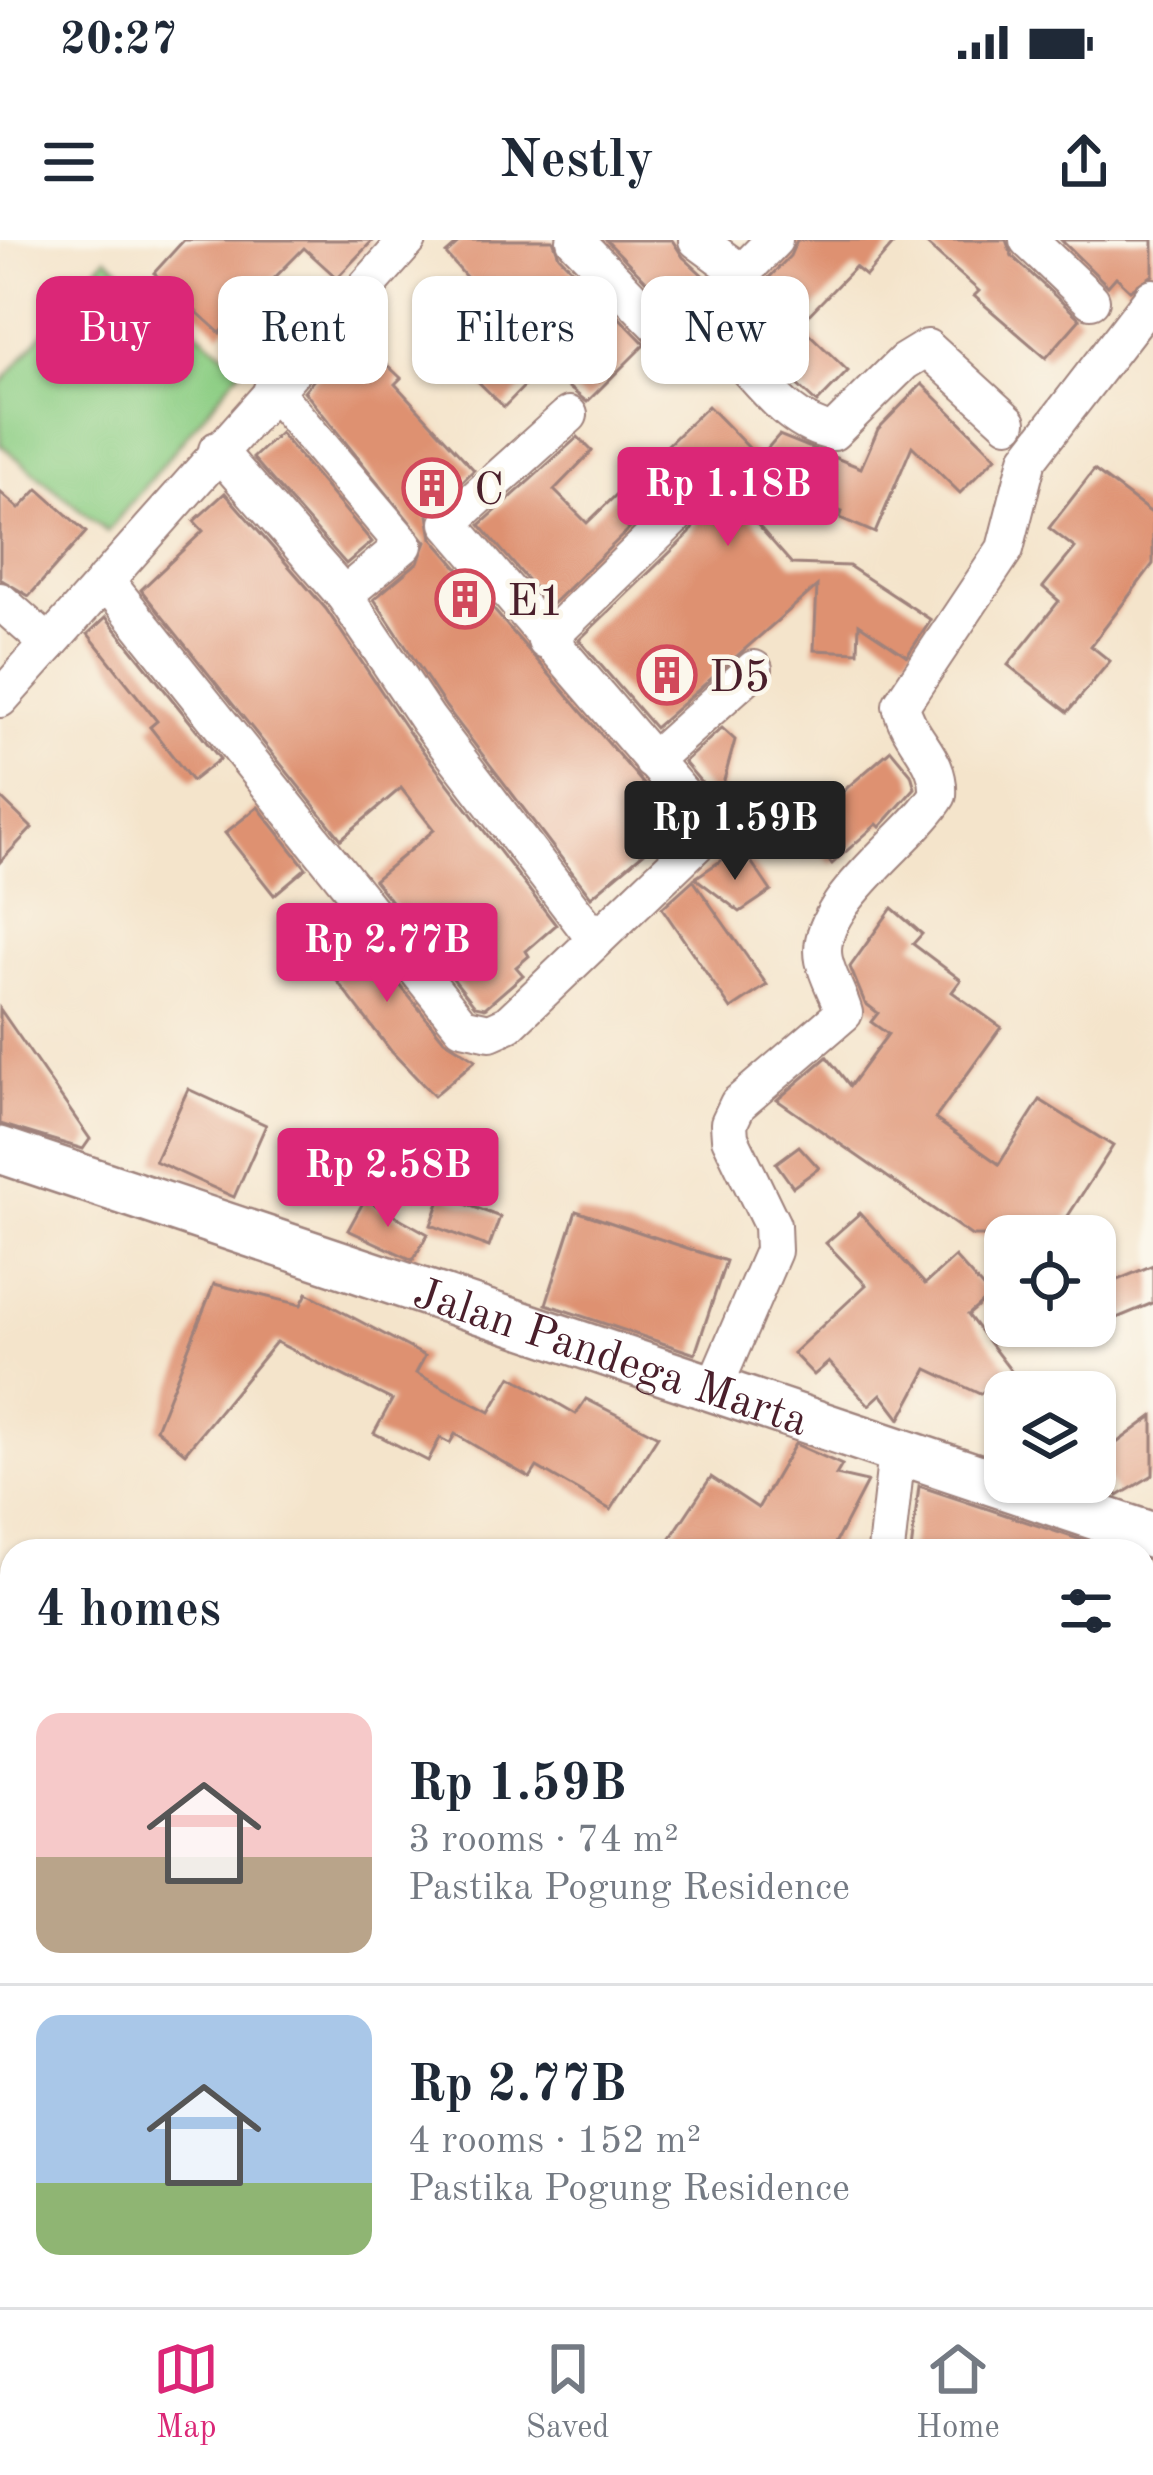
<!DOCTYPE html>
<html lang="en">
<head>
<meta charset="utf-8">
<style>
	:root { --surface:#fff; --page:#f6f6f7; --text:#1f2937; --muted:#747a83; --line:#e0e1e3; --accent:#db2777 }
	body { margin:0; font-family:"Old Standard TT",serif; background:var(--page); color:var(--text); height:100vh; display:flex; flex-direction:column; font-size:45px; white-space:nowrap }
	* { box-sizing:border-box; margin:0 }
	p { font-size:39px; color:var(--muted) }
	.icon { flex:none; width:66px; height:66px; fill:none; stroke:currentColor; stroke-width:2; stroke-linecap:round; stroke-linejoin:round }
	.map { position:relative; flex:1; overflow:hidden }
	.details { position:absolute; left:0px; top:1299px; width:1155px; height:768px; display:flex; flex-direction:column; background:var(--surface); border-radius:36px 36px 0 0; box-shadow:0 3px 9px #0004 }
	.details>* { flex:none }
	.guide { position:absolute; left:36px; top:36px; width:1083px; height:108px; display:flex; gap:24px }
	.fabs { position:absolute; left:984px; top:975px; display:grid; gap:24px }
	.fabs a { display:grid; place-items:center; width:132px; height:132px; border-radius:24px; background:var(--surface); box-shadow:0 3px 9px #0004; font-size:60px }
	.price { position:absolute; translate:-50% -102px; padding:0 27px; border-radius:12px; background:var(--accent); color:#fff; font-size:39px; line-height:78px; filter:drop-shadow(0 3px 6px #0008) }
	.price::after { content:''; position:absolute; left:50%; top:72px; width:36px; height:27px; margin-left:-18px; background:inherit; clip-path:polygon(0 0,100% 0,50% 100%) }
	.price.current { background:#222; color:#fff }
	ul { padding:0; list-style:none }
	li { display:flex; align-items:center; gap:36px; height:300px; padding:0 36px }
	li+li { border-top:3px solid var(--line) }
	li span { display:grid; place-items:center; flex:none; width:336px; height:240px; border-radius:24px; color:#555 }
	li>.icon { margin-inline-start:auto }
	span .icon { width:144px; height:144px; fill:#fffc; stroke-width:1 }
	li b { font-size:51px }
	h2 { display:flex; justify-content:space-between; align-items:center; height:144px; padding:0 36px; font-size:51px }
	.tag { padding:0 42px; border-radius:24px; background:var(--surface); box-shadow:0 3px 9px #0004; font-size:42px; line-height:108px }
	.tag.current { background:var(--accent); color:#fff }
	.status { display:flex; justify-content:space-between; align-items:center; height:84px; padding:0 60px; background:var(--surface); direction:ltr }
	.status svg { height:33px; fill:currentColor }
	header { display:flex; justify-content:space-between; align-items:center; height:156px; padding:0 36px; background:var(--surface); font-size:54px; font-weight:700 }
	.menu { display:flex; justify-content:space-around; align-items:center; height:168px; border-top:3px solid var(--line); background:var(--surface); font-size:33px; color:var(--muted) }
	.menu a { display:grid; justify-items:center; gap:6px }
	.menu .current { color:var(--accent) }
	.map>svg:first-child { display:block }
	.green { fill:#8fcf86; stroke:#6c7758; stroke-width:3 }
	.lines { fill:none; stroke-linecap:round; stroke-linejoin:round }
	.river { stroke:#61c0df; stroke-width:63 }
	.building { fill:#de9171 }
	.minor-casing { stroke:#9f827b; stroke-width:40 }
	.tertiary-casing { stroke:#9f827b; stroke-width:50 }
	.minor { stroke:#fff; stroke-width:36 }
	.tertiary { stroke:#fff; stroke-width:45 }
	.labels { text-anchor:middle; stroke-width:9; stroke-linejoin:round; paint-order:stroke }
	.poi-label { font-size:45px; fill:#4a1f2b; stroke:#fbf7ec; text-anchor:start }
	.street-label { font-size:45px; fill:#4a1f2b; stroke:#fbf7ec }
</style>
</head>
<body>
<div class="status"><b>20:27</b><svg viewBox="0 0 49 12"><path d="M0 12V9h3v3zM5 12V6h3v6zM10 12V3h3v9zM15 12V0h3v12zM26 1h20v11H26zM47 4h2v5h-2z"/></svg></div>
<header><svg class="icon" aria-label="menu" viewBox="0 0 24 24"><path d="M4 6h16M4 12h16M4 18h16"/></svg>Nestly<svg class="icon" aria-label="share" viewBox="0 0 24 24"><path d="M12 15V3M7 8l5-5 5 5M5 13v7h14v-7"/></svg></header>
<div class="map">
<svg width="1153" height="2067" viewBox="0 0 1153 2067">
	<rect width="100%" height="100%" fill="#fbf7ec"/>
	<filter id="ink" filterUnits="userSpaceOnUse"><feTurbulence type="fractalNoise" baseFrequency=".00833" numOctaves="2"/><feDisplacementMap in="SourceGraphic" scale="24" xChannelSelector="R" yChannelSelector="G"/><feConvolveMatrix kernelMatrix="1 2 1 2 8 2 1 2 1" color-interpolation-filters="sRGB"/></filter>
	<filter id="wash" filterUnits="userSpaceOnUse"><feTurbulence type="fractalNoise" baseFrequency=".004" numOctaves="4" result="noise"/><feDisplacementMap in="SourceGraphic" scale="48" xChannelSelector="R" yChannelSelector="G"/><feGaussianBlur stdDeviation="2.7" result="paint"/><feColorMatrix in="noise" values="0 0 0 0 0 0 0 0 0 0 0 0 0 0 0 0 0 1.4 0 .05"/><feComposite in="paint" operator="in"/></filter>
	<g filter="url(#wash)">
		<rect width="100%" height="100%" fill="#f4e4cb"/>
		<!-- green -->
		<path class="green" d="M106,17L242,128L107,292L0,204V145Z"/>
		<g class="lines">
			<!-- river -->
			<g class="river">
				<path d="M1143,1631L1153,1630"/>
				<path d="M0,1788L12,1783"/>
			</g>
		</g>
		<g id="blocks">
			<!-- building -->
			<g class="building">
				<path d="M184,0H373L337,38L304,8L220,93L154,33Z"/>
				<path d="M462,0H553L559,16L645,104L587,162L543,127L504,167L454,118L464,108L444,89L480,53L446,14Z"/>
				<path d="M606,0H672L683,17L734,64L707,92H696Z"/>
				<path d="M797,0H897L866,36L855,27L800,84L760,47L790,16Z"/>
				<path d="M922,0H1006L1012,16L1080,79L1046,118L974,56L979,51Z"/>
				<path d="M1061,0H1153V35L1130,50L1116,37L1108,46Z"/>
				<path d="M804,89L848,131L817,163L772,122Z"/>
				<path d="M354,94L401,138L395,144L474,230L428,275L432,298L678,584L591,657L446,467L374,359L418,322L426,302L304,151Z"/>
				<path d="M922,144L996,217L960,253L912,206L875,293L840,278L842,272L700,219L792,324L849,326L931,380L907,416L859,384L858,412L814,410L817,346L655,488L579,400L690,293L696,282L691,262L679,255L659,260L550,366L480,285L578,197L592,211L554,250L587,283L708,166L759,218L779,195L861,228L878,189Z"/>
				<path d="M280,193L372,302L346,324L253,218Z"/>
				<path d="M1094,230L1153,274V324L1091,406L1110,421L1068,472L1008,425L1059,361L1043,347L1075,308L1049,288Z"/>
				<path d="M38,249L86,292L29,356L0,339V252L19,269Z"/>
				<path d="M225,253L326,369L410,494L556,685L526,711L529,716L516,727L523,735L485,768L475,766L374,640L434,590L401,548L341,599L141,350L203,291L194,281Z"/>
				<path d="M106,377L220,519L192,541L150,487L157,481L88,394Z"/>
				<path d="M722,488L735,500L718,562L684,522Z"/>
				<path d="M891,510L911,534L915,548L880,587L877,584L832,624L793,581L833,545L841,553Z"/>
				<path d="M0,557L32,588L0,622Z"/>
				<path d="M258,567L306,628L274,655L225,593Z"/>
				<path d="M728,616L737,629L750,620L771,651L740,672L695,638Z"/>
				<path d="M693,640L767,745L731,769L662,668Z"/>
				<path d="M892,668L922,694L913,704L961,740L952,752L1001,787L935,879L999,924L1040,860L1113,906L1055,996H972L777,860L827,817L850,846L888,794L871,782L878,773L865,763L850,727Z"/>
				<path d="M339,669L444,800L476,820L434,856L391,811L304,698Z"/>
				<path d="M0,769L90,899L83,909L0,884Z"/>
				<path d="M188,849L266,885L234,957L155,921Z"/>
				<path d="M799,906L819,928L793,947L776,923Z"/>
				<path d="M442,955L500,977L489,1007L431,985Z"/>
				<path d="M365,959L428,994L413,1020L348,990Z"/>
				<path d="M576,971L726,1021L695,1114L546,1064Z"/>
				<path d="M860,973L925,1044L955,1017L990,1056L968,1075L1011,1131L980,1154L927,1129L900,1179L881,1154L869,1165L829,1122L814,1135L793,1113L866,1045L826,1003Z"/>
				<path d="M1153,1025V1063L1112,1080L1098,1048Z"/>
				<path d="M214,1044L301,1065L307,1053L425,1116L416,1133L490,1172L511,1136L576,1174L586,1159L658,1196L611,1270L537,1227L530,1238L455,1194L450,1203L440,1198L428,1221L374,1193L392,1160L276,1102L185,1213L156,1189Z"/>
				<path d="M1153,1176V1235L1118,1256L1095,1219Z"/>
				<path d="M795,1204L842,1225L836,1235L867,1242L831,1311H662L711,1237L758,1268Z"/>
				<path d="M919,1246L1099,1306L1109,1311H911Z"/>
			</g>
		</g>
	</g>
	<g filter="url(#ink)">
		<use href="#blocks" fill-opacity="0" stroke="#9f827b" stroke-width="3"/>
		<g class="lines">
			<!-- minor casing -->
			<g class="minor-casing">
				<g id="minor">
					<path d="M575,0L687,115L734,114C765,145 789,184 833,192L904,122L927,108L1008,182"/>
					<path d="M697,0L742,33L774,0"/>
					<path d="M1028,0L1091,60"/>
					<path d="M272,149L404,305L344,355"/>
					<path d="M217,210L344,355L428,480L595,699"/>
					<path d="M105,340L462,786L490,792L508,784L712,589L449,283L569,175"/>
					<path d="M0,361L49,404"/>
					<path d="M546,401L674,277"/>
					<path d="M0,459L408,0"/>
					<path d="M652,521L754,429"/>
					<path d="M713,1150L773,1011L772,985L730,898L729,883L738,864L844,773C839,755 828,738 824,720C812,664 913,598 938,555C941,518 908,500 901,465L1005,309L1028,219L1153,57"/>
					<path d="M886,1311L897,1211"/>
					<path d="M0,1640L12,1638"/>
					<path d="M0,1843L12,1838"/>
					<path d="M1143,1921L1153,1924"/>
					<path d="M231,2055L244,2067"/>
					<path d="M586,2055L598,2067"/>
					<path d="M545,2067L553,2055"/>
				</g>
			</g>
			<!-- tertiary casing -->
			<g class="tertiary-casing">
				<g id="tertiary">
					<path id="s1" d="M0,910L1153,1296"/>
				</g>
			</g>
			<!-- minor -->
			<use href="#minor" class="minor"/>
			<!-- tertiary -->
			<use href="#tertiary" class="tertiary"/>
		</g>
	</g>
	<!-- icons -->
	<defs>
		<g id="building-ring" transform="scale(3)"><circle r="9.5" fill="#fbf7ec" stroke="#d1495b" stroke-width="1.5"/><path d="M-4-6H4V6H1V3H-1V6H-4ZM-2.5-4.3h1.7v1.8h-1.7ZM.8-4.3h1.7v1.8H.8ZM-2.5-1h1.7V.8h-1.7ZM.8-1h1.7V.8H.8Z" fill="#d1495b"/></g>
	</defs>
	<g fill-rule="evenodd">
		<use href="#building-ring" x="432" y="248"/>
		<use href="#building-ring" x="465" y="359"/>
		<use href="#building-ring" x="667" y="435"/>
	</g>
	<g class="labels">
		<!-- poi labels -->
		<g class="poi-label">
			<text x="474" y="264">C</text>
			<text x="507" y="375">E1</text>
			<text x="709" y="451">D5</text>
		</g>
		<!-- street labels -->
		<g class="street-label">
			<text dy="16" stroke="none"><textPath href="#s1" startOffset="645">Jalan Pandega Marta</textPath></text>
		</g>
	</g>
</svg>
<div class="fabs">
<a><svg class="icon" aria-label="locate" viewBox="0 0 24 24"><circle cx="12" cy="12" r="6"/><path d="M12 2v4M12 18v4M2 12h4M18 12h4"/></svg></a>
<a><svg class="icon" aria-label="layers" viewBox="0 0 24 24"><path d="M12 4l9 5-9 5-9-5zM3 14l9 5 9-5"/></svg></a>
</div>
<b class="price" style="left:728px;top:309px">Rp 1.18B</b>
<b class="price current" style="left:735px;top:643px">Rp 1.59B</b>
<b class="price" style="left:387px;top:765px">Rp 2.77B</b>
<b class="price" style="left:388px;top:990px">Rp 2.58B</b>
<div class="guide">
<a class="tag current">Buy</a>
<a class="tag">Rent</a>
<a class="tag">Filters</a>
<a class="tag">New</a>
</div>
<section class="details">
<h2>4 homes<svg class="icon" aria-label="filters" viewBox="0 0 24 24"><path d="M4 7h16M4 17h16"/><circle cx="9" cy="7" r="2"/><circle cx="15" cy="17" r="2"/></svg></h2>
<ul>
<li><span style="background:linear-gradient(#f6c9c9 60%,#b9a48a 0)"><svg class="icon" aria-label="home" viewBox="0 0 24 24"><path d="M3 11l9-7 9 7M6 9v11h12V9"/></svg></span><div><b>Rp 1.59B</b><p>3 rooms · 74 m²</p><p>Pastika Pogung Residence</p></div></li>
<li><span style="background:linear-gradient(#a9c7e8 70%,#8fb573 0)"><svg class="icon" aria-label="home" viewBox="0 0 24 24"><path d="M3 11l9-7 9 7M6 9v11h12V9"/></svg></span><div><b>Rp 2.77B</b><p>4 rooms · 152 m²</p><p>Pastika Pogung Residence</p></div></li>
</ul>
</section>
</div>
<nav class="menu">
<a class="current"><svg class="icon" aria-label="map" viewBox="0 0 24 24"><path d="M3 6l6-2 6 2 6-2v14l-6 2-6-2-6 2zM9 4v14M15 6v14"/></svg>Map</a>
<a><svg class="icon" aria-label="saved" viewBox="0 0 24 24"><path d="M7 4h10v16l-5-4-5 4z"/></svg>Saved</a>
<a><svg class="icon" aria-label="home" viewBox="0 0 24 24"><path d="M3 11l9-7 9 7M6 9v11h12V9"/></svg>Home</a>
</nav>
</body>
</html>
